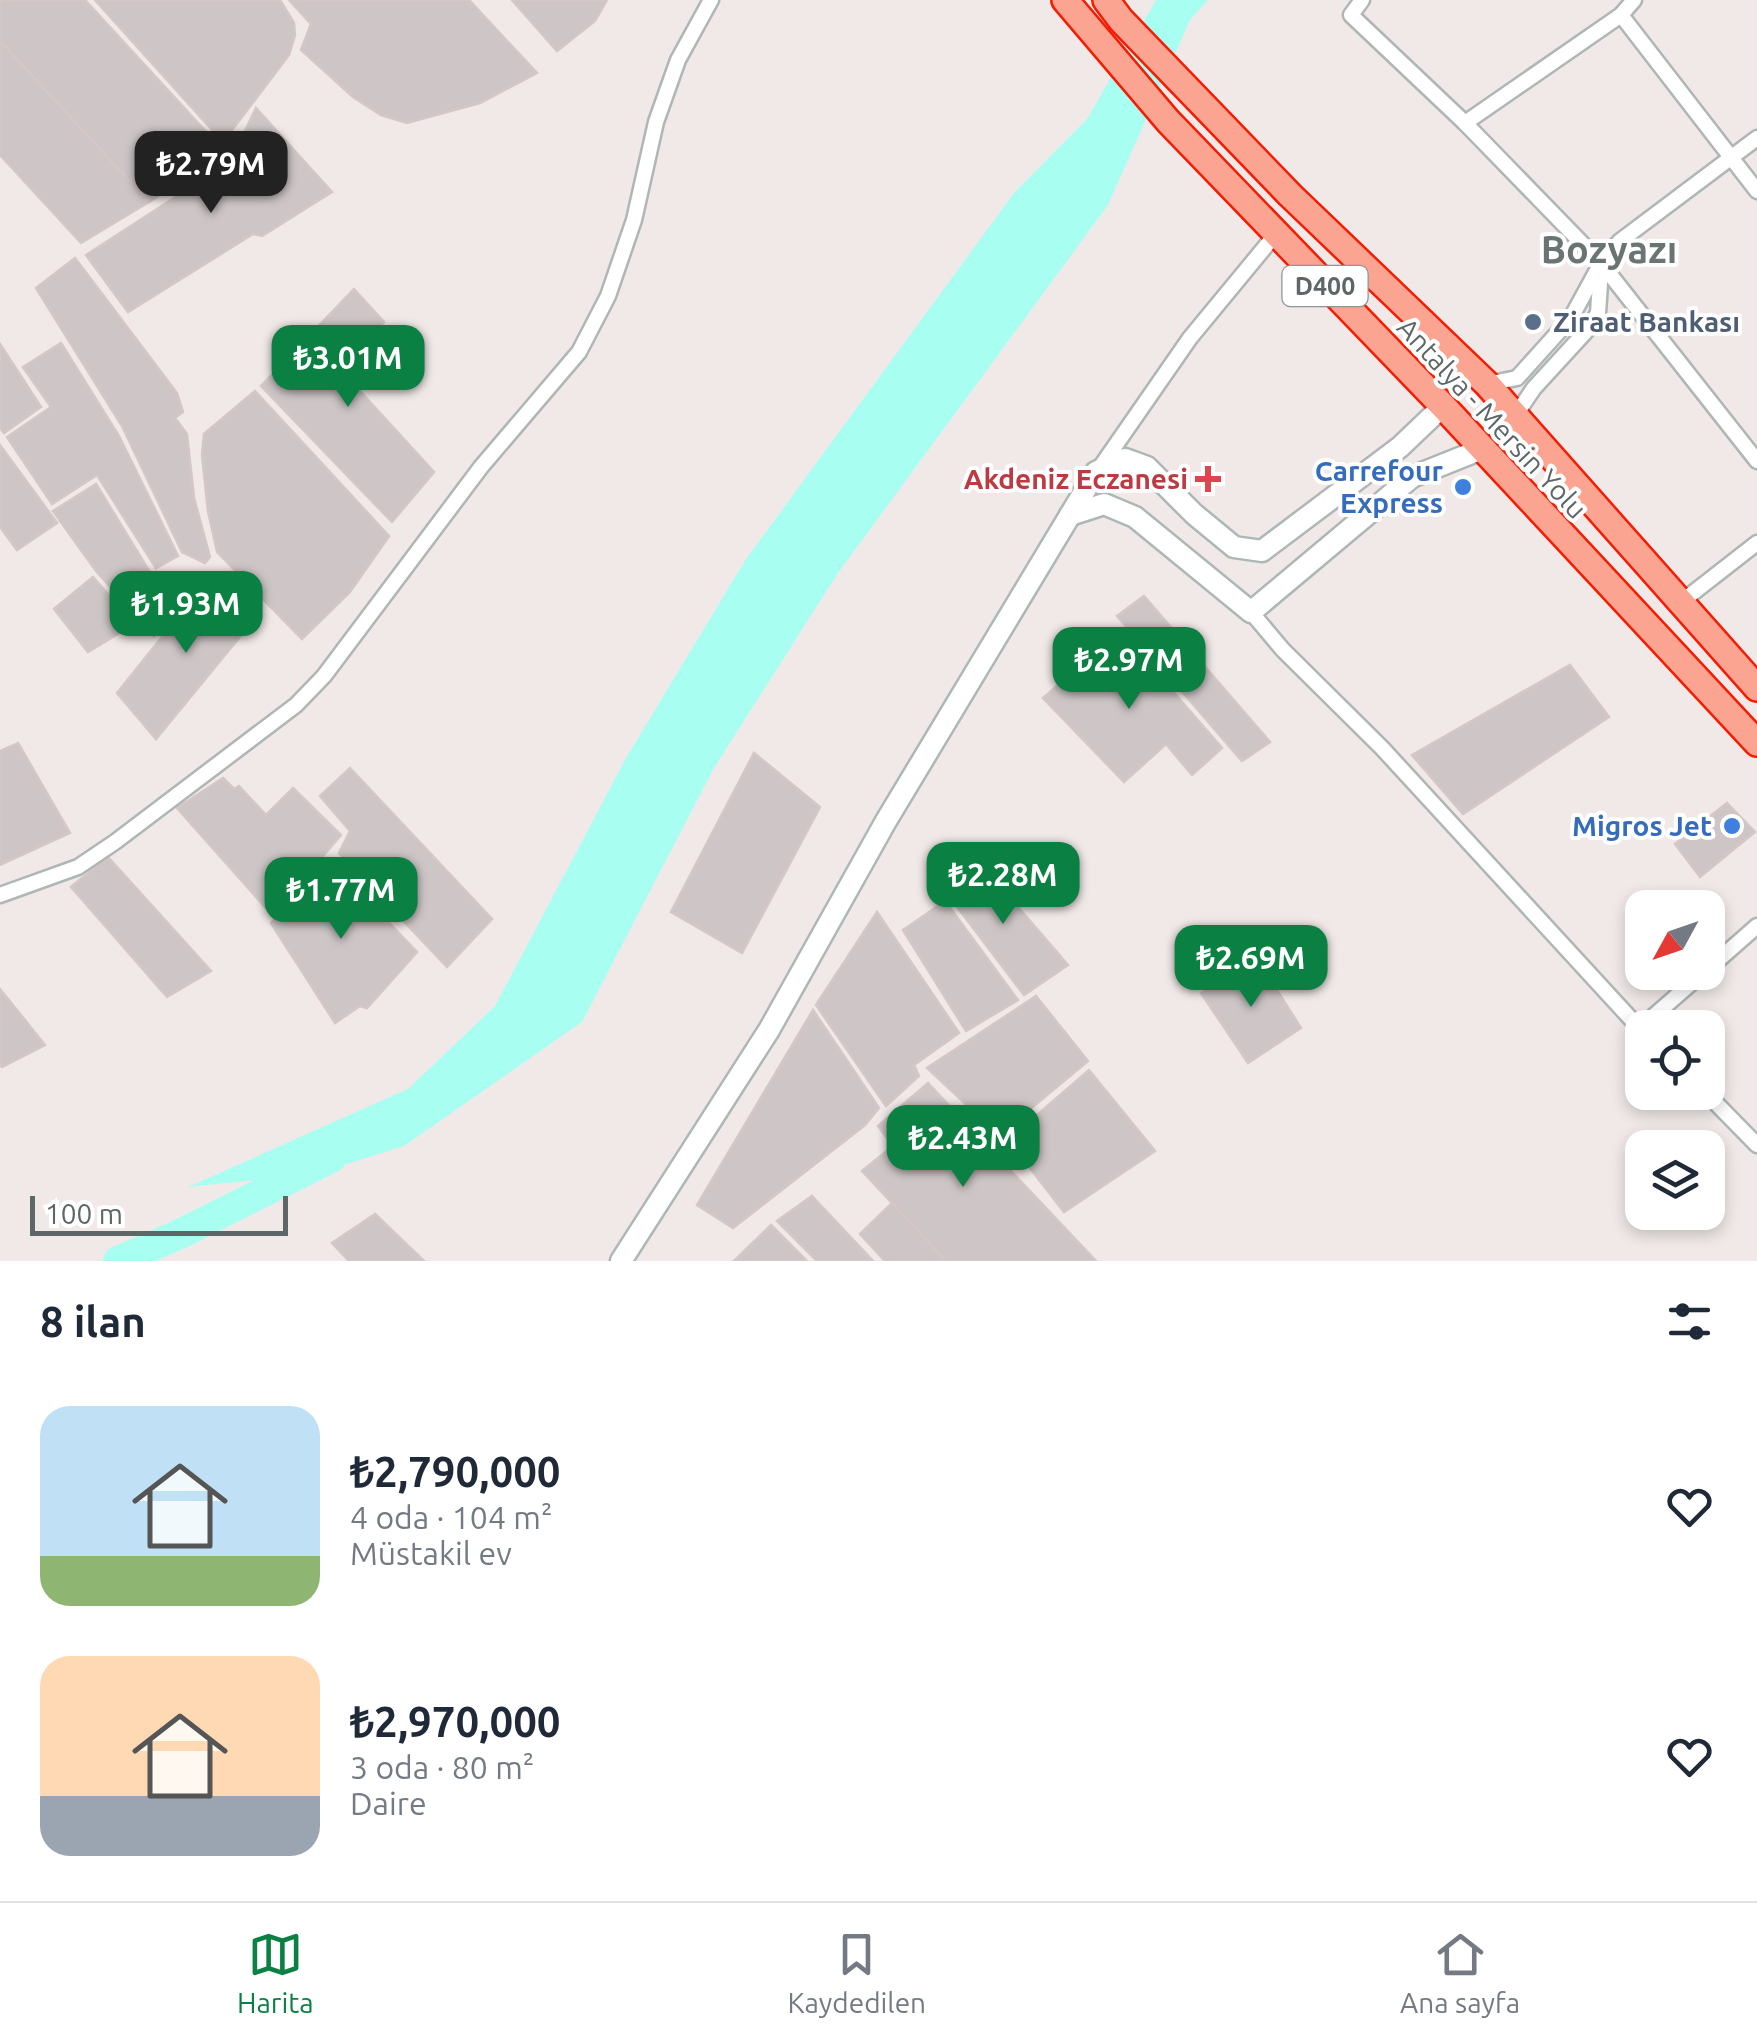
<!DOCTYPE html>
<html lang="tr">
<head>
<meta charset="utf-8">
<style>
	:root { --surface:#fff; --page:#f6f6f7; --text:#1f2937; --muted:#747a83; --line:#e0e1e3; --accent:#0b8043 }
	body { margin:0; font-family:Ubuntu,sans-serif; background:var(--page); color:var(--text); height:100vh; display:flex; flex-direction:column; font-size:38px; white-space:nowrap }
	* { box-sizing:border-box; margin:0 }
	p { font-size:32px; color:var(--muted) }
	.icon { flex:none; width:55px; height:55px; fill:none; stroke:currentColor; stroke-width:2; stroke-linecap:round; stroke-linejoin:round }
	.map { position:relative; height:1261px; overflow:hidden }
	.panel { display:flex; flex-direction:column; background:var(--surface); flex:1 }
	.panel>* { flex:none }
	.needle { width:65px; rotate:230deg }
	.buttons { position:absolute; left:1625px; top:890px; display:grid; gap:20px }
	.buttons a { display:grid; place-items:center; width:100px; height:100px; border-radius:20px; background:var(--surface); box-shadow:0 5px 15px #0003; font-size:50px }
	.scale { position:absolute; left:30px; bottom:25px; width:258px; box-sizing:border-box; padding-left:10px; border:5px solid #5e6767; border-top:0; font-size:28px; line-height:35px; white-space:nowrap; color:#5e6767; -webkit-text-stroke:8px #fff; paint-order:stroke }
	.price { position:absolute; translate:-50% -85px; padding:0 22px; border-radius:20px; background:var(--accent); color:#fff; font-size:32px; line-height:65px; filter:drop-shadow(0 2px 5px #0008) }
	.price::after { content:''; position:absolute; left:50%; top:60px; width:30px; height:22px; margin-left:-15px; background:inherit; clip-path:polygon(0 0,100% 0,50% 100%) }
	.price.on { background:#222; color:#fff }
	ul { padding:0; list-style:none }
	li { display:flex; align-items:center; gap:30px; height:250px; padding:0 40px }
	li span { display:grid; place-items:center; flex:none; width:280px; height:200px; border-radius:30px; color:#555 }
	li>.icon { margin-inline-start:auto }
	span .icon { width:120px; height:120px; fill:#fffc; stroke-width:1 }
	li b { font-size:42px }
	h2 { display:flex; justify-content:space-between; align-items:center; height:120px; padding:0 40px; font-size:42px }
	.menu { display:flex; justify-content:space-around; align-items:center; height:140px; border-top:2px solid var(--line); background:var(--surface); font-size:28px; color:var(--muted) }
	.menu a { display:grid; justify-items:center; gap:5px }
	.menu .on { color:var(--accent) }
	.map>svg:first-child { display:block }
	.water { fill:#a9fef2 }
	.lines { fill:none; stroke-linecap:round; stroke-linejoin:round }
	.river { stroke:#a9fef2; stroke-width:30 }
	.building { fill:#cec6c6; stroke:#d5c7c5; stroke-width:2.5 }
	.street-casing { stroke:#afb6b6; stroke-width:19 }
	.secondary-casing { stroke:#aeb7b7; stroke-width:25 }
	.highway-casing { stroke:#f41d03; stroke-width:30 }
	.street { stroke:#fff; stroke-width:14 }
	.secondary { stroke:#fff; stroke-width:20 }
	.highway { stroke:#fca492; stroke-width:25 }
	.service-dot { fill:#5c6f8a; stroke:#fff; stroke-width:4 }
	.health-dot { fill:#e0444e; stroke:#fff; stroke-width:4 }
	.shop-dot { fill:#3f7fe0; stroke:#fff; stroke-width:4 }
	.labels { text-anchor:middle; stroke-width:8; stroke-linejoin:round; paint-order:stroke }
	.shield { fill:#fff; stroke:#8e9595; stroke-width:2.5 }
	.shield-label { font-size:25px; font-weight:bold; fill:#5e6767 }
	.service-label { font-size:28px; font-weight:bold; fill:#4e5e75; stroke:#fff; text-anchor:start }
	.street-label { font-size:28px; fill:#5e6767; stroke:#fff }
	.shop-label { font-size:28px; font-weight:bold; fill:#366cbe; stroke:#fff; text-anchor:end }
	.health-label { font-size:28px; font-weight:bold; fill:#be3a42; stroke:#fff; text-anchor:end }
	.district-label { font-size:38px; font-weight:bold; fill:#6a7473; stroke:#fff }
</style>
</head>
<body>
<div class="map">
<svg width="1757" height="1261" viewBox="0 0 1757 1261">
	<rect width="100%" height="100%" fill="#f0e9e7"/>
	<!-- water -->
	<path class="water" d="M1156,0H1208L1190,20L1108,205L838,573L714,768L582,1022L404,1146L315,1174L188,1187L408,1089L495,1006L626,758L746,559L1014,193L1087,119Z"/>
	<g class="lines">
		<!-- river -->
		<path class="river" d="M118,1261L180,1234L331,1158"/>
	</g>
	<!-- building -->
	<g class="building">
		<path d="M0,0H85L220,147L189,175L149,202L0,41Z"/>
		<path d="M95,0H280L294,23L295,35L289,55L223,142Z"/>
		<path d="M289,0H469L537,73L480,103L407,123L381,115L353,97L301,50L311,24Z"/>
		<path d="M512,0H607L595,21L557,51Z"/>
		<path d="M0,41L149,202L81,243L0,155Z"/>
		<path d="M256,108L332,192L262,236L253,234L128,312L86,255L177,196L237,148Z"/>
		<path d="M75,258L177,393L183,412L175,418L187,434L194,498L210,557L205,563L182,552L122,426L36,288Z"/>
		<path d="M354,289L384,322L338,367L434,472L392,522L261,386Z"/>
		<path d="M61,343L119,436L178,556L156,568L97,475L52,504L7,437L51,407L23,367Z"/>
		<path d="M0,344L41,407L4,433L0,428Z"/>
		<path d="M255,391L389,536L350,592L302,639L217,552L208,511L202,455L204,434Z"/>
		<path d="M0,445L57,523L17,550L0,527Z"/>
		<path d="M96,484L151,574L187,595L154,636L96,571L53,511Z"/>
		<path d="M211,576L257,616L156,739L117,693Z"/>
		<path d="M93,577L134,624L88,652L54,609Z"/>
		<path d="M1144,596L1270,742L1242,761L1117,616Z"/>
		<path d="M1120,631L1222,748L1192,775L1166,744L1124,782L1043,698Z"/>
		<path d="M1570,665L1609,717L1463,814L1412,755Z"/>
		<path d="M18,743L70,833L0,865V751Z"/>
		<path d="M754,753L820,807L742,953L671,912Z"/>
		<path d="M350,768L492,919L447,967L339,853L350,831L320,796Z"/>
		<path d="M223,778L234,789L239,786L266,815L293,788L341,835L272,915L177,808Z"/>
		<path d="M1727,803L1755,832L1700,877L1675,844Z"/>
		<path d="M108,857L211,971L167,997L71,887Z"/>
		<path d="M975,857L1068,965L1024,995L939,883Z"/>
		<path d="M327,858L417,952L367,1008L360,1006L335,1023L271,923Z"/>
		<path d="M945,901L1018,1000L966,1031L903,930Z"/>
		<path d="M877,912L959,1033L914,1065L919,1076L886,1106L816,1005Z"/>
		<path d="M1256,957L1301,1028L1248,1063L1201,993Z"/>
		<path d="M0,989L45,1045L2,1067L0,1065Z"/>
		<path d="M1036,996L1088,1061L999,1135L927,1068Z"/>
		<path d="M813,1010L879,1108L865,1125L733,1228L697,1205Z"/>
		<path d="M1089,1070L1155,1151L1064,1212L1008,1140Z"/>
		<path d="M928,1083L1096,1261H946L862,1171L893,1146L878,1126Z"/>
		<path d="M812,1196L873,1261H817L777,1221Z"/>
		<path d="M892,1203L946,1261H885L860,1234Z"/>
		<path d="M375,1214L424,1261H349L332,1243Z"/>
		<path d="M771,1225L807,1261H734Z"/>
	</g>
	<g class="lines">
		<!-- street casing -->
		<g class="street-casing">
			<g id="street">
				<path d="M1362,0L1351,15L1465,123L1601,263L1757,461"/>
				<path d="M1621,15L1757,191"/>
				<path d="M1465,123L1621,15L1634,0"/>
				<path d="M1487,384L1517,378L1571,318L1601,263L1620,241L1757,138"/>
				<path d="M1515,416L1534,388L1589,328L1598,313L1601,269"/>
				<path d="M1097,472L1190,338L1275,235"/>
				<path d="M1680,603L1757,543"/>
				<path d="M1251,612L1283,650L1382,748L1642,1031"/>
				<path d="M0,895L78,867L115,842L296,705L324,676L481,467L579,352L608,296L634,220L656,122L678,60L711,0"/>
				<path d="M1708,969L1757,926"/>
				<path d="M1640,1028L1704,972"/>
				<path d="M1705,1092L1757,1145"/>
			</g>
		</g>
		<!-- secondary casing -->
		<g class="secondary-casing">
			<g id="secondary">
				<path d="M1070,515L1104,504L1135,517L1251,612L1412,477L1482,449"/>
				<path d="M621,1261L769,1030L886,821L1096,472L1125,459L1147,467L1194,514L1234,547L1262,551L1400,447L1443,406"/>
			</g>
		</g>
		<!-- highway casing -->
		<g class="highway-casing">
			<g id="highway">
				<path d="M1065,0L1168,121L1443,406L1757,743"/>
				<path d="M1106,0L1121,20L1290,195L1487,384L1757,688"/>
			</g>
		</g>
		<!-- street -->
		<use href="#street" class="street"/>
		<!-- secondary -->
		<use href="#secondary" class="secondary"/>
		<!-- highway -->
		<use href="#highway" class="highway"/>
	</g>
	<!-- markers -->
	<circle class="service-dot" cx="1533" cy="322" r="10"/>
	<path class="health-dot" d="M1203 464h10v10h10v10h-10v10h-10v-10h-10v-10h10z"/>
	<g class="shop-dot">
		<circle cx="1463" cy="487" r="10"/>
		<circle cx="1732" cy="826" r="10"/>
	</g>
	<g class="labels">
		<!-- shield labels -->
		<rect class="shield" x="1282.5" y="266" width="85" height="40" rx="8"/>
		<g class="shield-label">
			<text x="1325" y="295">D400</text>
		</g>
		<!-- service labels -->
		<g class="service-label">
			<text x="1553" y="332">Ziraat Bankası</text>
		</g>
		<!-- street labels -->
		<g class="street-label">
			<text transform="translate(1492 418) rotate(47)" y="10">Antalya - Mersin Yolu</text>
		</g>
		<!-- shop labels -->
		<g class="shop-label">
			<text x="1443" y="481">Carrefour<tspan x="1443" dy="32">Express</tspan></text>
			<text x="1712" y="836">Migros Jet</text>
		</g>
		<!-- health labels -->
		<g class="health-label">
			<text x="1188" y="489">Akdeniz Eczanesi</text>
		</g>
		<!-- district labels -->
		<g class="district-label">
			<text x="1609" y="263">Bozyazı</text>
		</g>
	</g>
</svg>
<div class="buttons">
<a><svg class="needle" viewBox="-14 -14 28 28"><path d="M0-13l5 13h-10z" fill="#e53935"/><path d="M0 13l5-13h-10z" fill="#747a83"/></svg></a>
<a><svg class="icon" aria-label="locate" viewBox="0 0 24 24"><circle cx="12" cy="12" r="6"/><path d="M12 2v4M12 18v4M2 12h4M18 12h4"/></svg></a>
<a><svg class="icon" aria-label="layers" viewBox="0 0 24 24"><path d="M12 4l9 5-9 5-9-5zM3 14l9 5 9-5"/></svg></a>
</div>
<div class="scale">100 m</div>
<b class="price on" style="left:211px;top:216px">₺2.79M</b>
<b class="price" style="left:348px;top:410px">₺3.01M</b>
<b class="price" style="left:186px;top:656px">₺1.93M</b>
<b class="price" style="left:1129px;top:712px">₺2.97M</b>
<b class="price" style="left:1003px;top:927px">₺2.28M</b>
<b class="price" style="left:341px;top:942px">₺1.77M</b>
<b class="price" style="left:1251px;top:1010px">₺2.69M</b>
<b class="price" style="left:963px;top:1190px">₺2.43M</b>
</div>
<section class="panel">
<h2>8 ilan<svg class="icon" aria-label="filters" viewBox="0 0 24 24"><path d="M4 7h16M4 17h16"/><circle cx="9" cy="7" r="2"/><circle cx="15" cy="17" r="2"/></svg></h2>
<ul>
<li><span style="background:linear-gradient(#bfe0f5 75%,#8fb573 0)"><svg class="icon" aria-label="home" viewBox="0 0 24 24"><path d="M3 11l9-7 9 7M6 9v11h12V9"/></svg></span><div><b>₺2,790,000</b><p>4 oda · 104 m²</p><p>Müstakil ev</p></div><svg class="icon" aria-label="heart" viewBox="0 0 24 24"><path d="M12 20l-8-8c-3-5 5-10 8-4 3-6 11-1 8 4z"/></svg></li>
<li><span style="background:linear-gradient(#ffd9b3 70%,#9aa5b1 0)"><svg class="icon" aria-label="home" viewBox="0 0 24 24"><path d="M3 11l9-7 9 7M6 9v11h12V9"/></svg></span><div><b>₺2,970,000</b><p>3 oda · 80 m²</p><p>Daire</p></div><svg class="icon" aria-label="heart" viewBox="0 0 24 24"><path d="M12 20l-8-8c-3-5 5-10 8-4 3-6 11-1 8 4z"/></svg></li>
</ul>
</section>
<nav class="menu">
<a class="on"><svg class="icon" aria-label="map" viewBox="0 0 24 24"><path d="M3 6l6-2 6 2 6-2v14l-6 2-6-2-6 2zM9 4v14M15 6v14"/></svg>Harita</a>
<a><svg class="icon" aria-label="saved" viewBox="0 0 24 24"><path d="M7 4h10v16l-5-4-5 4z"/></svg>Kaydedilen</a>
<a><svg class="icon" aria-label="home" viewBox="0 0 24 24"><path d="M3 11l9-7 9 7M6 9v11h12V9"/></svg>Ana sayfa</a>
</nav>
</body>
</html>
